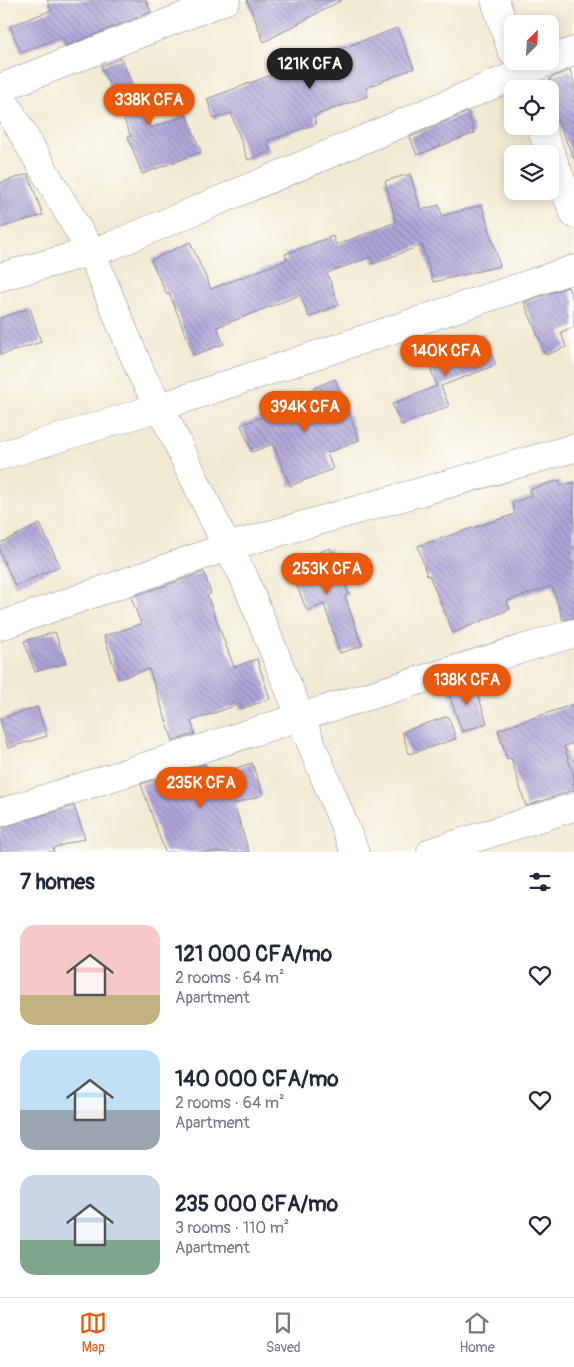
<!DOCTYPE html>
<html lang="en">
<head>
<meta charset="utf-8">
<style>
	:root { --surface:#fff; --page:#f6f6f7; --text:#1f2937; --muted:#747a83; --line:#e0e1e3; --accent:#ea580c }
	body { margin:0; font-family:Pangolin,sans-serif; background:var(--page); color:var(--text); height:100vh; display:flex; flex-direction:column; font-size:19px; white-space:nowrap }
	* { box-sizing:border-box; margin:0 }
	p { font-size:16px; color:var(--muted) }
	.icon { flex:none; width:28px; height:28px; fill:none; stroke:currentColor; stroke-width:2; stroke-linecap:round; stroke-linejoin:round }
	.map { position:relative; height:852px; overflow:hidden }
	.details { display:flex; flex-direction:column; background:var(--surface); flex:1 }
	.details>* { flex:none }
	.needle { width:32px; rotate:24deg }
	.buttons { position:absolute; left:504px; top:15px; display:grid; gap:10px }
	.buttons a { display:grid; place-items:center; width:55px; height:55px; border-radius:10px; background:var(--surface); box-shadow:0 2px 12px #0003; font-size:25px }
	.price { position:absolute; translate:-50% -42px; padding:0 11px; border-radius:18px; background:var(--accent); color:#fff; font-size:16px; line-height:32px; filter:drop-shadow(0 1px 2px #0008) }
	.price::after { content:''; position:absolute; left:50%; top:30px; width:15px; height:11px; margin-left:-8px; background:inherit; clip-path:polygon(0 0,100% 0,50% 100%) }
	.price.on { background:#222; color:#fff }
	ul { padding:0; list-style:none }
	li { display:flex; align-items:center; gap:15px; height:125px; padding:0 20px }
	li span { display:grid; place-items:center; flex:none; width:140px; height:100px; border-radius:15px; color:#555 }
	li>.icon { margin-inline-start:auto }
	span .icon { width:60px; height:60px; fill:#fffc; stroke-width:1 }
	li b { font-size:21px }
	h2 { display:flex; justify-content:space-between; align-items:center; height:60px; padding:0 20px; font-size:21px }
	.tabs { display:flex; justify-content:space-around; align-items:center; height:70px; border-top:1px solid var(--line); background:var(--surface); font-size:14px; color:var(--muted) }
	.tabs a { display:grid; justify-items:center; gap:2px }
	.tabs .on { color:var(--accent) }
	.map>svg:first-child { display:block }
	.building { fill:url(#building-back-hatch) }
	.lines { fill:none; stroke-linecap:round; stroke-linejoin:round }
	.minor-casing { stroke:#868c98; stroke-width:29 }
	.minor { stroke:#fff; stroke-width:28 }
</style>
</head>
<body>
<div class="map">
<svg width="574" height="852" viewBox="0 0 574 852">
	<defs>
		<pattern id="building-back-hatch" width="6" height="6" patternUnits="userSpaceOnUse" patternTransform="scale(1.25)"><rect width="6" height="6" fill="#afa5d8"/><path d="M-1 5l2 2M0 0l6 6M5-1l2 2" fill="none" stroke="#8e87b2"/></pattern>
	</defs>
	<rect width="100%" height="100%" fill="#fdfcf7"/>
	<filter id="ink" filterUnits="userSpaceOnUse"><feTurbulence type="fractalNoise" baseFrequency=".02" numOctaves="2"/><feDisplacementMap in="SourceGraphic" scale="10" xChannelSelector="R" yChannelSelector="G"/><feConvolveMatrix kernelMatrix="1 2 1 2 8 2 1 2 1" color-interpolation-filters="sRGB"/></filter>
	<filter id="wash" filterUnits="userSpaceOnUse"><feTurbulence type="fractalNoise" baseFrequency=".0096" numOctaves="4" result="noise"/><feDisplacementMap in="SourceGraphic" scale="20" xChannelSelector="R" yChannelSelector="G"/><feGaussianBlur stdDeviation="1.12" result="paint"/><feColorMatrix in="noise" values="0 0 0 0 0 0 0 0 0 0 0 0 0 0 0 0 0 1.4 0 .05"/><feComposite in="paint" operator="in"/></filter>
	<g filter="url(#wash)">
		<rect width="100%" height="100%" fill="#f2ead3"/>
		<g id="blocks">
			<!-- building -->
			<g class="building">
				<path d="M47,0H146L151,12L66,46L62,36L21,53L10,26L52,10Z"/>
				<path d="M247,0H342L264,42Z"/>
				<path d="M397,28L414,68L366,88L368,96L314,116L316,124L267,141L270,151L248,160L231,113L214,119L207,99Z"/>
				<path d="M121,58L151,128L187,115L201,152L142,174L128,137L131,136L101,66Z"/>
				<path d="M570,70L574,83V159L550,103V78Z"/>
				<path d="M467,112L475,133L417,155L410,137Z"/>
				<path d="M28,174L43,215L0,228V183Z"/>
				<path d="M410,174L421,210L439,205L442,216L482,205L500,266L433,282L422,245L373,264L371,257L327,273L339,305L309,317L300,295L217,327L224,344L194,355L169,293L167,295L151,260L190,242L211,289L287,260L285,254L333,236L336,245L396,222L385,181Z"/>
				<path d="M568,287L574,302V327L561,332L566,347L546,355L524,302Z"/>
				<path d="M30,308L41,342L0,355V318Z"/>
				<path d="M484,334L496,365L441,386L449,406L401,425L392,404L437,386L426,357Z"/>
				<path d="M335,379L359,440L327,453L333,469L290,486L273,444L252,452L241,425L314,397L311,389Z"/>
				<path d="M559,480L561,486L574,482V618L563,620L552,586L507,601L510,609L453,633L429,575L427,576L418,546L515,514L512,503L531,496L529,490Z"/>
				<path d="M40,524L60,566L15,586L0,552V543Z"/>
				<path d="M330,548L349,594L345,596L362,646L340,653L324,604L307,611L288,564Z"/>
				<path d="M204,572L211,594L207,595L234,667L257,659L270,699L241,709L240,704L191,721L195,734L173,741L149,669L118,679L104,636L141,624L131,597Z"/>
				<path d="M55,632L66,663L35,672L24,641Z"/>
				<path d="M473,680L487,723L462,732L447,688Z"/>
				<path d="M574,704V743L564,746L574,777V790L526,806L511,758L507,759L498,730Z"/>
				<path d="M37,707L47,736L8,748L0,719Z"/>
				<path d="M448,716L456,739L409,754L402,732Z"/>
				<path d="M252,763L263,795L234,804L249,852H165L141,784L205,764L210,776Z"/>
				<path d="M74,806L85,838L53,848L54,852H0V828Z"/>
			</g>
		</g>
	</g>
	<g filter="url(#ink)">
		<use href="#blocks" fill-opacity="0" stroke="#868c98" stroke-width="1"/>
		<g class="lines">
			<!-- minor casing -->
			<g class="minor-casing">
				<g id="minor">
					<path d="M495,0L512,52"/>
					<path d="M550,61L574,51"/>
					<path d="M0,88L226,0"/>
					<path d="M0,94L91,252L142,375L160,407L227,547L243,575L355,852"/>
					<path d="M540,126L574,214"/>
					<path d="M0,277L111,246L549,61"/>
					<path d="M0,456L160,407L574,269"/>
					<path d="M0,626L227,547L574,448"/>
					<path d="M0,813L300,717L574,633"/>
					<path d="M431,852L574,807"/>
				</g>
			</g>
			<!-- minor -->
			<use href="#minor" class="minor"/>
		</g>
	</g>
</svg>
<div class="buttons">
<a><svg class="needle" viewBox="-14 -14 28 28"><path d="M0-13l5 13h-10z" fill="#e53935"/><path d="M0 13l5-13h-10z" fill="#747a83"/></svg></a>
<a><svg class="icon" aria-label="locate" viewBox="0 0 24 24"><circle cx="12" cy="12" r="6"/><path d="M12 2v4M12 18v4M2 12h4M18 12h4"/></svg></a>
<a><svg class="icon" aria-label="layers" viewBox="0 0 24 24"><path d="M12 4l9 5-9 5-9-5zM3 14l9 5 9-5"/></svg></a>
</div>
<b class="price on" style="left:310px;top:90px">121K CFA</b>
<b class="price" style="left:149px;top:126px">338K CFA</b>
<b class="price" style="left:446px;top:377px">140K CFA</b>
<b class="price" style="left:305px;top:433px">394K CFA</b>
<b class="price" style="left:327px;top:595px">253K CFA</b>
<b class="price" style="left:467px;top:706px">138K CFA</b>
<b class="price" style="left:201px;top:809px">235K CFA</b>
</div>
<section class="details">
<h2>7 homes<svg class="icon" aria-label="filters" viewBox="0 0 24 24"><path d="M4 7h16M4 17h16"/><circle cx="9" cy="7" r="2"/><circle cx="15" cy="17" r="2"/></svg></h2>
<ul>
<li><span style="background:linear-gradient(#f6c9c9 70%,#c2b280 0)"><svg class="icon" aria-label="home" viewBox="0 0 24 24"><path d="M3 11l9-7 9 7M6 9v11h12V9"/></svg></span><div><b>121 000 CFA/mo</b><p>2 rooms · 64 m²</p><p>Apartment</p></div><svg class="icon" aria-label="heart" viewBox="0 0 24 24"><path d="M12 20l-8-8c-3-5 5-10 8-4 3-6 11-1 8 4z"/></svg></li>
<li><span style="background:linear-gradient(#bfe0f5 60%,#9aa5b1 0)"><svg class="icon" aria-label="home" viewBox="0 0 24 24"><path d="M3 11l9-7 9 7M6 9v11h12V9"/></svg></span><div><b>140 000 CFA/mo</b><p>2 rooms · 64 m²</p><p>Apartment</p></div><svg class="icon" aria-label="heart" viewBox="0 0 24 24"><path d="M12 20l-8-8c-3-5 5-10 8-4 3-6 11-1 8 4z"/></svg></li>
<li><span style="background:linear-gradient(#c9d6e8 65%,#7fa58c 0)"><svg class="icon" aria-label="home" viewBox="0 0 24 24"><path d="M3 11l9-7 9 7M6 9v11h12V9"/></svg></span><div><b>235 000 CFA/mo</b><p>3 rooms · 110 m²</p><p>Apartment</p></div><svg class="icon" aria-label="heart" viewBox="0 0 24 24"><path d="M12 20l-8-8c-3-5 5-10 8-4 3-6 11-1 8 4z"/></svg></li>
</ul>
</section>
<nav class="tabs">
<a class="on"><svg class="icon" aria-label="map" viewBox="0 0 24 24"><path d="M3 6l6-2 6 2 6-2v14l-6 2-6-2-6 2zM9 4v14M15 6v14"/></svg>Map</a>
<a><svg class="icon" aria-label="saved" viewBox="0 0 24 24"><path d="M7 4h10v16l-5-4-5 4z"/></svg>Saved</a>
<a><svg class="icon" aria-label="home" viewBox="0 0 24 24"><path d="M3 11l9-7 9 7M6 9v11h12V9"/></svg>Home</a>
</nav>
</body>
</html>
